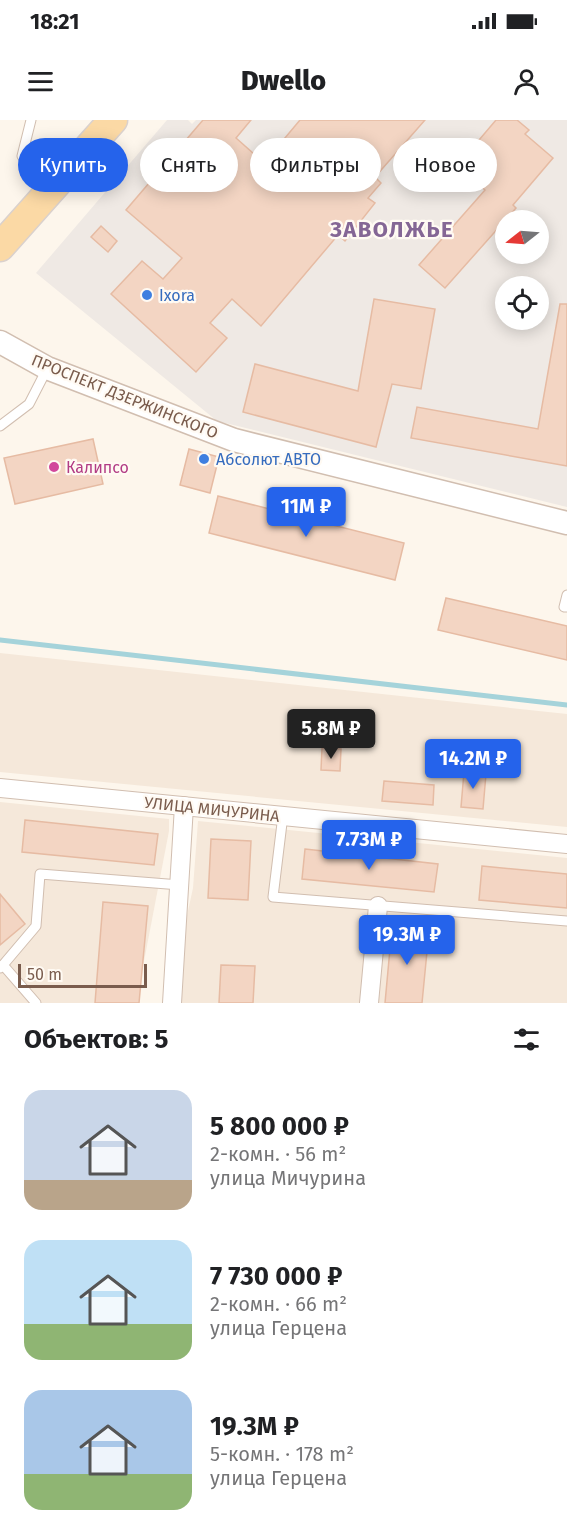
<!DOCTYPE html>
<html lang="ru">
<head>
<meta charset="utf-8">
<style>
	:root { --surface:#fff; --page:#f6f6f6; --text:#202124; --muted:#757577; --accent:#2563eb }
	body { margin:0; font-family:"Fira Sans",sans-serif; background:var(--page); color:var(--text); height:100vh; display:flex; flex-direction:column; font-size:22px; white-space:nowrap }
	* { box-sizing:border-box; margin:0 }
	p { font-size:20px; color:var(--muted) }
	.icon { flex:none; width:33px; height:33px; fill:none; stroke:currentColor; stroke-width:2; stroke-linecap:round; stroke-linejoin:round }
	.map { position:relative; height:883px; overflow:hidden }
	.sheet { display:flex; flex-direction:column; background:var(--surface); flex:1 }
	.sheet>* { flex:none }
	.top-card { position:absolute; left:18px; top:18px; width:531px; height:54px; display:flex; gap:12px }
	.needle { width:39px; rotate:253deg }
	.controls { position:absolute; left:495px; top:90px; display:grid; gap:12px }
	.controls a { display:grid; place-items:center; width:54px; height:54px; border-radius:50%; background:var(--surface); box-shadow:0 3px 15px #0003; font-size:30px }
	.scale { position:absolute; left:18px; bottom:15px; width:129px; box-sizing:border-box; padding-left:6px; border:3px solid #7a5c4d; border-top:0; font-size:16px; line-height:21px; white-space:nowrap; color:#7a5c4d; -webkit-text-stroke:4px #fffaf3; paint-order:stroke }
	.price { position:absolute; translate:-50% -51px; padding:0 14px; border-radius:6px; background:var(--accent); color:#fff; font-size:20px; line-height:39px; filter:drop-shadow(0 2px 3px #0008) }
	.price::after { content:''; position:absolute; left:50%; top:36px; width:18px; height:14px; margin-left:-9px; background:inherit; clip-path:polygon(0 0,100% 0,50% 100%) }
	.price.active { background:#222; color:#fff }
	ul { padding:0; list-style:none }
	li { display:flex; align-items:center; gap:18px; height:150px; padding:0 24px }
	li span { display:grid; place-items:center; flex:none; width:168px; height:120px; border-radius:18px; color:#555 }
	li>.icon { margin-inline-start:auto }
	span .icon { width:72px; height:72px; fill:#fffc; stroke-width:1 }
	li b { font-size:26px }
	h2 { display:flex; justify-content:space-between; align-items:center; height:72px; padding:0 24px; font-size:26px }
	.chip { padding:0 21px; border-radius:27px; background:var(--surface); box-shadow:0 3px 15px #0003; font-size:21px; line-height:54px }
	.chip.active { background:var(--accent); color:#fff }
	.status { display:flex; justify-content:space-between; align-items:center; height:42px; padding:0 30px; background:var(--surface); direction:ltr }
	.status svg { height:16px; fill:currentColor }
	header { display:flex; justify-content:space-between; align-items:center; height:78px; padding:0 24px; background:var(--surface); font-size:27px; font-weight:800 }
	.map>svg:first-child { display:block }
	.residential { fill:#f5e8da }
	.industrial { fill:#efe9e4; fill-rule:evenodd }
	.lines { fill:none; stroke-linecap:round; stroke-linejoin:round }
	.stream { stroke:#a5d3da; stroke-width:5 }
	.building { fill:#f3d5c3; stroke:#e6bba3; stroke-width:1.5 }
	.service-casing { stroke:#d1beb0; stroke-width:11 }
	.minor-casing { stroke:#d1beb0; stroke-width:20 }
	.tertiary-casing { stroke:#d1beb0; stroke-width:25 }
	.primary-casing { stroke:#dad1cd; stroke-width:31 }
	.service { stroke:#fff; stroke-width:9 }
	.minor { stroke:#fff; stroke-width:18 }
	.tertiary { stroke:#fff; stroke-width:22 }
	.primary { stroke:#fbd9a5; stroke-width:28 }
	.shop-dot { fill:#3f7fe0; stroke:#fffaf3; stroke-width:2 }
	.hotel-dot { fill:#d1479c; stroke:#fffaf3; stroke-width:2 }
	.labels { text-anchor:middle; stroke-width:4.5; stroke-linejoin:round; paint-order:stroke }
	.shop-label { font-size:16px; fill:#366cbe; stroke:#fffaf3; text-anchor:start }
	.street-label { font-size:16px; fill:#7a5c4d; stroke:#fffaf3 }
	.hotel-label { font-size:16px; fill:#b23c85; stroke:#fffaf3; text-anchor:start }
	.district-label { font-size:22px; font-weight:bold; letter-spacing:1.5px; fill:#846695; stroke:#fffaf3 }
</style>
</head>
<body>
<div class="status"><b>18:21</b><svg viewBox="0 0 49 12"><path d="M0 12V9h3v3zM5 12V6h3v6zM10 12V3h3v9zM15 12V0h3v12zM26 1h20v11H26zM47 4h2v5h-2z"/></svg></div>
<header><svg class="icon" aria-label="menu" viewBox="0 0 24 24"><path d="M4 6h16M4 12h16M4 18h16"/></svg>Dwello<svg class="icon" aria-label="person" viewBox="0 0 24 24"><circle cx="12" cy="8" r="4"/><path d="M4 21q1-7 8-7t8 7"/></svg></header>
<div class="map">
<svg width="567" height="883" viewBox="0 0 567 883">
	<rect width="100%" height="100%" fill="#fdf6ec"/>
	<!-- residential -->
	<g class="residential">
		<path d="M0,533L567,594V707L0,652Z"/>
		<path d="M0,682L169,699V711L136,883H0Z"/>
		<path d="M198,701L567,738V883H168L193,768Z"/>
	</g>
	<!-- industrial -->
	<path class="industrial" d="M167,0H188L192,4L196,0H567V387L217,301L36,153ZM506,100H538V134H506ZM506,166H538V200H506Z"/>
	<g class="lines">
		<!-- stream -->
		<path class="stream" d="M0,520L567,585"/>
	</g>
	<!-- building -->
	<g class="building">
		<path d="M203,0H251L236,18L264,43L300,0H425L375,57L381,63L368,78L375,83L345,121L338,115L261,206L232,179L210,203L227,218L196,252L111,174L142,141L163,159L182,138L126,90Z"/>
		<path d="M496,0H517L529,10L525,14L553,38L513,85L516,88L445,168L419,145L485,70L457,46Z"/>
		<path d="M101,106L117,121L108,132L91,117Z"/>
		<path d="M374,179L435,189L421,269L392,264L376,327L243,292L255,244L358,271Z"/>
		<path d="M560,184H567V346L411,318L417,287L538,309Z"/>
		<path d="M93,319L103,364L15,384L4,338Z"/>
		<path d="M189,329L219,337L210,373L180,365Z"/>
		<path d="M218,376L404,423L395,460L209,413Z"/>
		<path d="M446,478L567,506V540L438,510Z"/>
		<path d="M322,628L341,629L340,651L321,650Z"/>
		<path d="M464,652L486,654L483,689L461,687Z"/>
		<path d="M384,661L434,665L433,685L382,681Z"/>
		<path d="M25,700L158,714L154,745L22,732Z"/>
		<path d="M211,719L251,721L248,780L208,778Z"/>
		<path d="M305,729L438,744L434,772L302,759Z"/>
		<path d="M482,746L567,754V788L479,780Z"/>
		<path d="M0,774L25,804L0,825Z"/>
		<path d="M103,782L148,786L139,883H95Z"/>
		<path d="M392,807L429,811L422,883H385Z"/>
		<path d="M221,845L255,846L253,883H219Z"/>
	</g>
	<g class="lines">
		<!-- service casing -->
		<g class="service-casing">
			<g id="service">
				<path d="M31,0L22,36L49,68"/>
				<path d="M0,306L29,284L47,249"/>
				<path d="M567,475L564,487H567"/>
				<path d="M283,695L273,777L567,801"/>
				<path d="M3,845L36,806L40,754L180,765"/>
				<path d="M0,848L3,845L36,883"/>
			</g>
		</g>
		<!-- minor casing -->
		<g class="minor-casing">
			<g id="minor">
				<path d="M0,668L567,724"/>
				<path d="M172,883L184,686"/>
				<path d="M369,883L378,786"/>
			</g>
		</g>
		<!-- tertiary casing -->
		<g class="tertiary-casing">
			<path id="tertiary" d="M0,222L47,248L234,320L567,403"/>
		</g>
		<!-- primary casing -->
		<g class="primary-casing">
			<path id="primary" d="M0,127L113,0"/>
		</g>
		<!-- service -->
		<use href="#service" class="service"/>
		<!-- minor -->
		<use href="#minor" class="minor"/>
		<!-- tertiary -->
		<use href="#tertiary" class="tertiary"/>
		<!-- primary -->
		<use href="#primary" class="primary"/>
	</g>
	<!-- markers -->
	<g class="shop-dot">
		<circle cx="147" cy="175" r="6"/>
		<circle cx="204" cy="339" r="6"/>
	</g>
	<circle class="hotel-dot" cx="54" cy="347" r="6"/>
	<g class="labels">
		<!-- shop labels -->
		<g class="shop-label">
			<text x="159" y="181">Ixora</text>
			<text x="216" y="345">Абсолют АВТО</text>
		</g>
		<!-- street labels -->
		<g class="street-label">
			<text transform="translate(125 276) rotate(22)" y="6">ПРОСПЕКТ ДЗЕРЖИНСКОГО</text>
			<text transform="translate(212 689) rotate(6)" y="6">УЛИЦА МИЧУРИНА</text>
		</g>
		<!-- hotel labels -->
		<g class="hotel-label">
			<text x="66" y="353">Калипсо</text>
		</g>
		<!-- district labels -->
		<g class="district-label">
			<text x="392" y="117">ЗАВОЛЖЬЕ</text>
		</g>
	</g>
</svg>
<div class="controls">
<a><svg class="needle" viewBox="-14 -14 28 28"><path d="M0-13l5 13h-10z" fill="#e53935"/><path d="M0 13l5-13h-10z" fill="#757577"/></svg></a>
<a><svg class="icon" aria-label="locate" viewBox="0 0 24 24"><circle cx="12" cy="12" r="6"/><path d="M12 2v4M12 18v4M2 12h4M18 12h4"/></svg></a>
</div>
<div class="scale">50 m</div>
<b class="price" style="left:306px;top:418px">11M ₽</b>
<b class="price active" style="left:331px;top:640px">5.8M ₽</b>
<b class="price" style="left:473px;top:670px">14.2M ₽</b>
<b class="price" style="left:369px;top:751px">7.73M ₽</b>
<b class="price" style="left:407px;top:846px">19.3M ₽</b>
<div class="top-card">
<a class="chip active">Купить</a>
<a class="chip">Снять</a>
<a class="chip">Фильтры</a>
<a class="chip">Новое</a>
</div>
</div>
<section class="sheet">
<h2>Объектов: 5<svg class="icon" aria-label="filters" viewBox="0 0 24 24"><path d="M4 7h16M4 17h16"/><circle cx="9" cy="7" r="2"/><circle cx="15" cy="17" r="2"/></svg></h2>
<ul>
<li><span style="background:linear-gradient(#c9d6e8 75%,#b9a48a 0)"><svg class="icon" aria-label="home" viewBox="0 0 24 24"><path d="M3 11l9-7 9 7M6 9v11h12V9"/></svg></span><div><b>5 800 000 ₽</b><p>2-комн. · 56 m²</p><p>улица Мичурина</p></div></li>
<li><span style="background:linear-gradient(#bfe0f5 70%,#8fb573 0)"><svg class="icon" aria-label="home" viewBox="0 0 24 24"><path d="M3 11l9-7 9 7M6 9v11h12V9"/></svg></span><div><b>7 730 000 ₽</b><p>2-комн. · 66 m²</p><p>улица Герцена</p></div></li>
<li><span style="background:linear-gradient(#a9c7e8 70%,#8fb573 0)"><svg class="icon" aria-label="home" viewBox="0 0 24 24"><path d="M3 11l9-7 9 7M6 9v11h12V9"/></svg></span><div><b>19.3M ₽</b><p>5-комн. · 178 m²</p><p>улица Герцена</p></div></li>
</ul>
</section>
</body>
</html>
